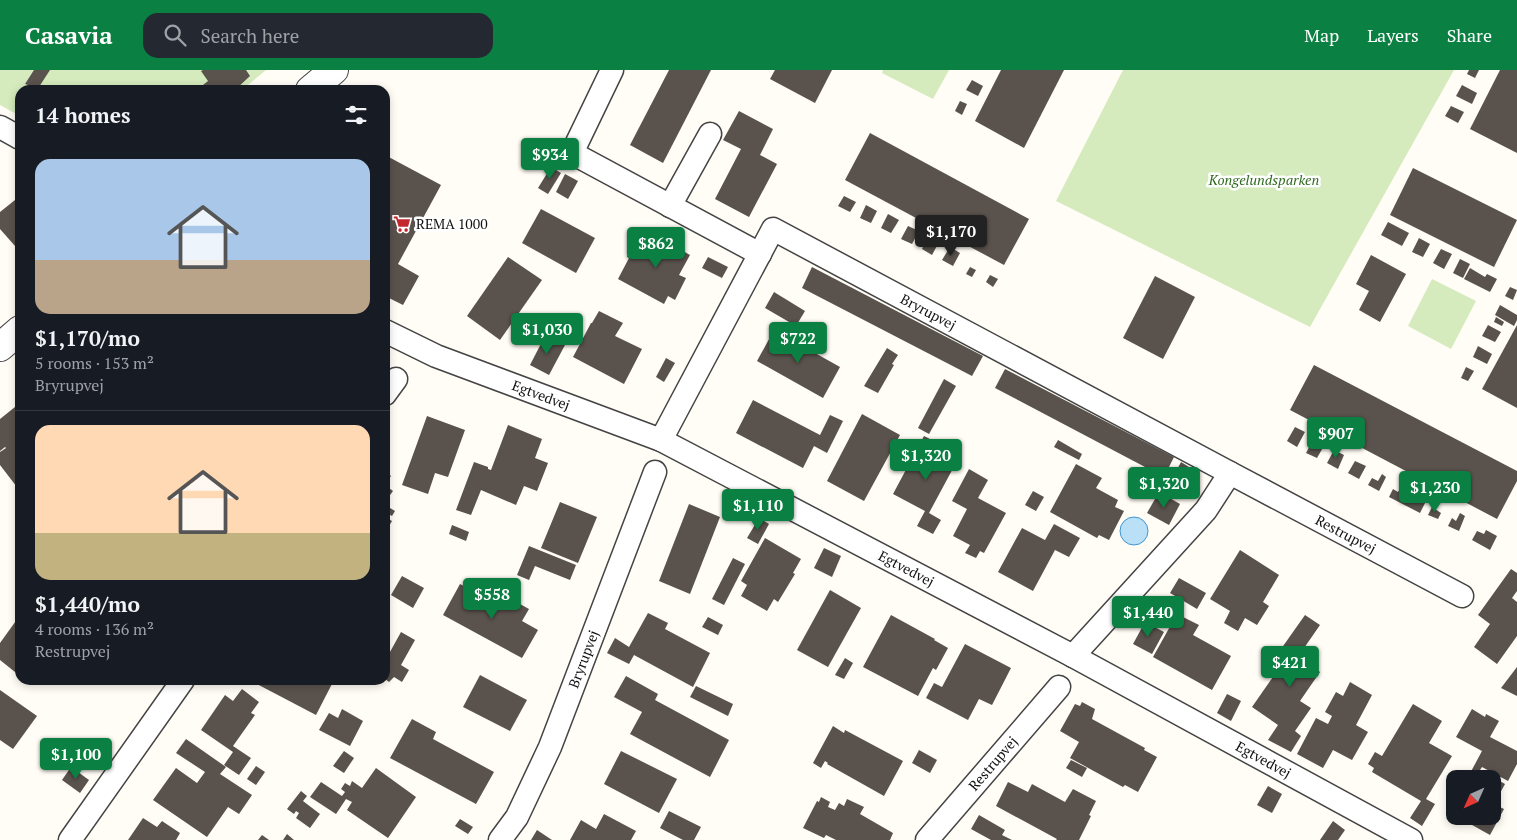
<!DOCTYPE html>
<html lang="en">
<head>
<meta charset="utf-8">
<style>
	:root { --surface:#171b24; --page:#242831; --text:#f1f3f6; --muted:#9ea1a6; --line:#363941; --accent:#0b8043 }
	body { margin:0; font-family:"PT Serif",serif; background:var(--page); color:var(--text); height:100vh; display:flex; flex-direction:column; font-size:19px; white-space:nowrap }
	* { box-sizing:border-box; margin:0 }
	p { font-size:16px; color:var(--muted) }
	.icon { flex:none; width:28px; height:28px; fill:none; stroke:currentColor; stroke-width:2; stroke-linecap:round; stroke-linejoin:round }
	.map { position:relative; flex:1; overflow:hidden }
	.drawer { position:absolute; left:15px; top:15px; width:375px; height:600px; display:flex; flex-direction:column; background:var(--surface); border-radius:15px; box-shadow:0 2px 8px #0003 }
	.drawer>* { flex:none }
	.needle { width:32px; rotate:225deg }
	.fabs { position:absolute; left:1446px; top:700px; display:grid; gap:10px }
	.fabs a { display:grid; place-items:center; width:55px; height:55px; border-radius:10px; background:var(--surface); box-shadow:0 2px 8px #0003; font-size:25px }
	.price { position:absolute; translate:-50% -42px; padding:0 11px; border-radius:5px; background:var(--accent); color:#fff; font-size:16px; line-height:32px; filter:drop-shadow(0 1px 2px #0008) }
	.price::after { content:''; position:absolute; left:50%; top:30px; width:15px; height:11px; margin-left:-8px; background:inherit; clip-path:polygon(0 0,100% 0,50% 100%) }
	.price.selected { background:#222; color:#fff }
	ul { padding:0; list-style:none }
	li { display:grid; align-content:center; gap:10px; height:265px; padding:0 20px }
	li+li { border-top:1px solid var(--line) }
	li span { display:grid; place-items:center; height:155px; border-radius:15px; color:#555 }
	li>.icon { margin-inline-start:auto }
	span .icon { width:90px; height:90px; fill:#fffc; stroke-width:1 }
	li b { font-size:21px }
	h2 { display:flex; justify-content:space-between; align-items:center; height:60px; padding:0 20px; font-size:21px }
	header { display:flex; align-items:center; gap:30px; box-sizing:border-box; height:70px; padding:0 25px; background:var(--accent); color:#fff }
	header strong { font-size:24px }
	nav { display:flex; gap:28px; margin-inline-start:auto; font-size:18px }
	.search { width:350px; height:45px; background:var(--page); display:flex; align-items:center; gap:12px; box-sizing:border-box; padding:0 18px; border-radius:15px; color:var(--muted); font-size:19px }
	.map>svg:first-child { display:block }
	.green { fill:#d5ebbd }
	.water { fill:#b9e0f7; stroke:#3f96cf }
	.building { fill:#5a524d }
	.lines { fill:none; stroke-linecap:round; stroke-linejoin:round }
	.minor-casing { stroke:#444; stroke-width:25 }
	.tertiary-casing { stroke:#444; stroke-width:30 }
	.minor { stroke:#fff; stroke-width:22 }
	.tertiary { stroke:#fff; stroke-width:28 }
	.labels { text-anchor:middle; stroke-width:5; stroke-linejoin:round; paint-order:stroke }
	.park-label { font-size:14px; font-style:italic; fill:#2f6b1f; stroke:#fff }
	.poi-label { font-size:14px; fill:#111; stroke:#fff; text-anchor:start }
	.street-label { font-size:14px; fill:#111; stroke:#fff }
</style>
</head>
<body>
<header>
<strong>Casavia</strong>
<div class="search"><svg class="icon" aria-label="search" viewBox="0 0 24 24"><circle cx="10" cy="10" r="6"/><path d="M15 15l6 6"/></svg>Search here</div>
<nav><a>Map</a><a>Layers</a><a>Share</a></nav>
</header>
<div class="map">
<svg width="1517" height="770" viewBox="0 0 1517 770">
	<rect width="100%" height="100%" fill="#fffdf5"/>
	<!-- green -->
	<g class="green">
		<path d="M0,0H266L242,20H20V46L0,35Z"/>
		<path d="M883,0H949L933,29L882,3Z"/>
		<path d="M1123,0H1454L1310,257L1056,131Z"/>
		<path d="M1432,209L1476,231L1451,279L1408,256Z"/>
	</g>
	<!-- water -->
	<circle class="water" cx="1134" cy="461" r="14"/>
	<!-- building -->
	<g class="building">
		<path d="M34,0H50L37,20H24L28,15L25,14Z"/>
		<path d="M203,0H246L250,6L235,20H206L203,15L208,11L201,1Z"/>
		<path d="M669,0H711L663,93L630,75Z"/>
		<path d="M775,0H832L815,33L770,9Z"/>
		<path d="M1001,0H1064L1024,78L975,51Z"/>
		<path d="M1469,0H1479L1475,8L1467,4Z"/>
		<path d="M1500,0H1517V83L1470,59Z"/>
		<path d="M972,10L983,16L978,26L966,20Z"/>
		<path d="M1462,15L1477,23L1472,34L1456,26Z"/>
		<path d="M960,31L967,34L962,45L955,41Z"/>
		<path d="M1451,36L1464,42L1458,53L1445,46Z"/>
		<path d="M739,41L773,59L760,85L777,94L749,147L715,129L741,79L723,70Z"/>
		<path d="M870,63L1029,149L1004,195L845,110Z"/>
		<path d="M385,85L441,115L398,194L419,206L403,235L385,226Z"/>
		<path d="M551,97L561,103L548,124L538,118Z"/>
		<path d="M1413,98L1517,150L1494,197L1390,145Z"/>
		<path d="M565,104L578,111L568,129L556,122Z"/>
		<path d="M20,126V172L15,176L0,159V142Z"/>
		<path d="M844,126L856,132L850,142L838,136Z"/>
		<path d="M866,135L877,141L871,153L860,148Z"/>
		<path d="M541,139L595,168L576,203L522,173Z"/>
		<path d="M888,144L899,150L891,163L881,158Z"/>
		<path d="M1388,152L1409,163L1402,176L1381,165Z"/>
		<path d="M908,156L919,161L912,174L901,169Z"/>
		<path d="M644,160L662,169V171L666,173L667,172L690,185L679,205L686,208L675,230L668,226L664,234L618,209L629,188L627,187L629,183L632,184L634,180L656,192L660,184L656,182L655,184L637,175Z"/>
		<path d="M928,167L939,172L932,185L922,179Z"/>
		<path d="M1419,168L1430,174L1423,187L1412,182Z"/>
		<path d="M950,177L960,183L953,196L942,190Z"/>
		<path d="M1441,179L1452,184L1444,199L1433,193Z"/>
		<path d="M1371,185L1406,204L1380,252L1359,240L1369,221L1356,214Z"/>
		<path d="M508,187L542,210L500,270L467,246Z"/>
		<path d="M708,187L728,197L722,208L702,198Z"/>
		<path d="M1460,189L1470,194L1463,208L1453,203Z"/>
		<path d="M812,197L983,286L972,306L802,218Z"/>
		<path d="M970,197L976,200L972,207L966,204Z"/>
		<path d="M1470,198L1485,207L1487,204L1497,209L1490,222L1464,209Z"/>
		<path d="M990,205L998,209L993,217L986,212Z"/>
		<path d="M1155,206L1195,227L1163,289L1123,268Z"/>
		<path d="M1510,217L1517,220L1513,230L1505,226Z"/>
		<path d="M774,222L805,241L796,256L765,238Z"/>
		<path d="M1500,235L1517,245V250L1514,256L1495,245Z"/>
		<path d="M599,241L623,253L615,266L642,279L624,314L573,287L591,253H592Z"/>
		<path d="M1496,247L1504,252L1502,256L1494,252Z"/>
		<path d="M1488,255L1501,262L1495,272L1482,266Z"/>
		<path d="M1517,255V338L1482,319Z"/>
		<path d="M774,260L840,297L823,328L757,291Z"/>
		<path d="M546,264L565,275L549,305L530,295Z"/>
		<path d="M1478,276L1492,284L1487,294L1473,287Z"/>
		<path d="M887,278L898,285L892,294L894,295L878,323L864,316Z"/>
		<path d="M666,288L675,293L664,312L656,307Z"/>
		<path d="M1314,295L1517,401V411L1497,449L1290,340Z"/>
		<path d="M1466,297L1474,301L1468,311L1461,308Z"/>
		<path d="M1005,299L1174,387L1164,407L995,318Z"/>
		<path d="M944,309L956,316L929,364L918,358Z"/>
		<path d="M753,330L820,365L830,345L843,351L827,383L814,376L803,398L736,363Z"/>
		<path d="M20,333V421L0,395V382L6,378L5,377L0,381V349Z"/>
		<path d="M862,344L900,365L864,431L827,411Z"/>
		<path d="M427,346L465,360L448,407L435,403L428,424L402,415Z"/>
		<path d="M508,355L542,369L535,388L548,393L537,421L524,416L516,435L481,420L471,445L456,440L474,392L488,397V399L491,400Z"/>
		<path d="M1295,357L1305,362L1297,377L1287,371Z"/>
		<path d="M924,366L936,372L933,378L957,391L929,443L941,450L933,464L917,456L925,441L893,424Z"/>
		<path d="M1314,368L1325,374L1317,388L1306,383Z"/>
		<path d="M1058,370L1082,384L1079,390L1054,377Z"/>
		<path d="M1334,380L1344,385L1338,399L1327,393Z"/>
		<path d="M1355,391L1366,396L1359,409L1348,403Z"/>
		<path d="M1181,392L1189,397L1179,415L1171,411Z"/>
		<path d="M1076,394L1102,408L1096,418L1118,430L1115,437L1124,441L1109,470L1099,465L1097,468L1050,442Z"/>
		<path d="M969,399L988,410L978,428L1006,443L984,483L980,481L976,488L965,483L970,475L953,466L967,439L952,431Z"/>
		<path d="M385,401L391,406L385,415Z"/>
		<path d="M1382,404L1386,407L1379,421L1368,415L1372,408L1378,411Z"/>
		<path d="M385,415L393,421L385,432Z"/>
		<path d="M1402,415L1407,417L1403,425L1413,430L1417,424L1427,429L1420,443L1389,427L1393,419L1398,422Z"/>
		<path d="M1033,421L1044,427L1036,441L1025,435Z"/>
		<path d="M1159,422L1180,434L1169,455L1147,443Z"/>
		<path d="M560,432L597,447L578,493L541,478Z"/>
		<path d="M689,434L720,447L690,524L659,511Z"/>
		<path d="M385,435L395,441L392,446L385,442Z"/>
		<path d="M1432,437L1441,443L1438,449L1428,445Z"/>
		<path d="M1460,443L1465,446L1459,461L1448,456L1452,448L1456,451Z"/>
		<path d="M385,447L392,451L385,463Z"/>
		<path d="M759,448L769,454L758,474L747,468Z"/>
		<path d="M1054,454L1080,468L1069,487L1055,480L1033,521L998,502L1022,458L1045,470Z"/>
		<path d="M452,455L469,462L466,471L449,464Z"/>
		<path d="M1486,460L1497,466L1490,480L1472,470L1477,461L1484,464Z"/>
		<path d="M765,468L801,489L793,503L795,504L778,532L774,529L767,541L741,526L747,515L741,511Z"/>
		<path d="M529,476L576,495L570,510L535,496L529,510L517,505Z"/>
		<path d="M824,478L841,486L832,507L814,498Z"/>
		<path d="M1240,480L1279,505L1263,532L1269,536L1257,555L1245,548L1238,561L1224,553L1230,541L1210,529Z"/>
		<path d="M733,488L745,494L724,535L712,529Z"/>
		<path d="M1511,499L1517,503V521L1512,528L1517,532V566L1497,594L1474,577L1490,554L1478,545Z"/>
		<path d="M402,506L424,518L413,538L391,525Z"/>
		<path d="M1179,508L1206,523L1197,539L1170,523Z"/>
		<path d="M460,514L504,537L509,528L529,539L522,551L538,560L522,588L443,545Z"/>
		<path d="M830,520L861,538L828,597L797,580Z"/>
		<path d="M648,543L668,553L665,559L710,583L693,617L634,585L629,594L607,583L615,568L629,577Z"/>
		<path d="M1177,544L1199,555L1193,565L1231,586L1212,620L1153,587Z"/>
		<path d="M891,545L935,569L934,570L948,578L936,600L933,598L918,626L863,597Z"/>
		<path d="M1305,545L1320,555L1302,581L1307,585L1303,590L1320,602L1300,631L1311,638L1295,661L1301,666L1291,682L1268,670L1278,655L1252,637L1289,584L1281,579Z"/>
		<path d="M708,547L723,555L718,565L702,557Z"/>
		<path d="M18,548L20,549V595L15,602L0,590V573Z"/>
		<path d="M1145,552L1164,562L1152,584L1133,574Z"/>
		<path d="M401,562L415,570L401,595L409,600L402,612L394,607L389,612L385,609V591Z"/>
		<path d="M965,574L1011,598L992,635L979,629L968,650L926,628L934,613L942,617Z"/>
		<path d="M845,588L853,593L844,609L835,605Z"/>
		<path d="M1517,597V626L1501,618Z"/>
		<path d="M480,605L527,630L510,661L463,637Z"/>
		<path d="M626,606L658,624L655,630L729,670L710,707L630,664L642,642L614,627Z"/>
		<path d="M249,610H334L316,645Z"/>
		<path d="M1350,612L1372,625L1356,655L1368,662L1352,690L1333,680L1323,698L1297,684L1316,648L1328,654L1332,646L1325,642L1336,622L1343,626Z"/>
		<path d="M696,616L733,634L728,646L690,627Z"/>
		<path d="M242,619L259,632L251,643L255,645L233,676L251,688L239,705L224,695L233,682L201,660L225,625L233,631Z"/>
		<path d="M0,620L37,646L13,679L0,670Z"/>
		<path d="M1227,624L1241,631L1231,651L1217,643Z"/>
		<path d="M1082,632L1095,639L1092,649L1145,678L1144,680L1157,687L1138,722L1125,715L1123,717L1070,688L1079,672L1060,661L1075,634L1080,636Z"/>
		<path d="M1413,634L1442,651L1429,673L1452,686L1426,729L1435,734L1422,756L1410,748L1421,731L1372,702L1374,698L1368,694L1375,682L1382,686Z"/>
		<path d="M342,639L363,651L350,676L319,660L329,643L338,648Z"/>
		<path d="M1472,639L1485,647L1486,644L1499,651L1490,667L1517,681V694L1508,711L1482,697L1480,700L1505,714L1494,734L1504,739L1490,765L1456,746H1492V709H1467L1482,681L1456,667Z"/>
		<path d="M412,649L436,662L433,669L494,702L476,734L390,688Z"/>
		<path d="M833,656L844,663L845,660L903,691L884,726L827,694L828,693L825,691L821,698L813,693Z"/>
		<path d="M186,669L226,697L220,704L252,725L239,744L228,737L207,767L153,730L176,698L197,713L205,702L176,683Z"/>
		<path d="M919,680L937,690L930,703L912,693Z"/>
		<path d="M344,681L354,688L344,703L333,696Z"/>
		<path d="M621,681L677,709L659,743L604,714Z"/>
		<path d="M1071,690L1087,698L1082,707L1066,698Z"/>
		<path d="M256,696L265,702L256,715L247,709Z"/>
		<path d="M71,697L89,710L80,723L62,710Z"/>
		<path d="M376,698L416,727L388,768L347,740L352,732L346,729L336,744L310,727L321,712L342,726L345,722L341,719L345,713L350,716L352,711L362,718Z"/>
		<path d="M1008,712L1028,722L1032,714L1065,732L1073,719L1096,731L1089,745L1091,746L1079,770H1056L1057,769L996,736Z"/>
		<path d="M1268,716L1282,724L1272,743L1257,735Z"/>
		<path d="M301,721L307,726L303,731L320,744L310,758L296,748L299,743L296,741L294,744L287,739Z"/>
		<path d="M821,727L830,732L828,737L835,740L839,733L844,736L847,729L864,737L860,744L893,763L890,770H836L826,765L824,768L803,758L817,731L819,732Z"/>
		<path d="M1455,730V746L1449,742Z"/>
		<path d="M669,741L701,757L694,770H683L660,758Z"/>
		<path d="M604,744L636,761L631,770H570L581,750L596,759Z"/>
		<path d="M979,745L1005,760L1002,765L1012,770H991L971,759Z"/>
		<path d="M143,748L157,757L162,751L180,763L176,770H128Z"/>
		<path d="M460,749L473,757L468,764L455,756Z"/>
		<path d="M1333,751L1345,760L1338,770H1320Z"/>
		<path d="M537,760L552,770H531Z"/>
		<path d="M287,764L294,770H283Z"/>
		<path d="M262,765L269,770H258Z"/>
	</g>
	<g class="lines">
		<!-- minor casing -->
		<g class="minor-casing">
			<g id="minor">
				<path d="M612,0L572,83L760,184"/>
				<path d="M0,57L20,68"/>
				<path d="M670,136L710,64"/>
				<path id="s1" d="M385,261L436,286L661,370L1073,586L1411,770"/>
				<path d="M385,324L396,309"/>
				<path id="s2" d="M661,370L773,159L1230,403L1206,440L1073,586"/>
				<path id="s3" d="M1230,403L1462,526"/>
				<path d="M70,770L183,610"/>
				<path id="s4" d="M500,770L517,747L550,677L655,402"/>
				<path id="s5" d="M927,770L1059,617"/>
			</g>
		</g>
		<!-- tertiary casing -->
		<g class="tertiary-casing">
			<g id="tertiary">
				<path d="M310,20L334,0"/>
				<path d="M0,277L20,260"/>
			</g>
		</g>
		<!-- minor -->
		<use href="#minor" class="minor"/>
		<!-- tertiary -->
		<use href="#tertiary" class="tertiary"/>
	</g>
	<!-- icons -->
	<defs>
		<g id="supermarket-bare" transform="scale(1.35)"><path d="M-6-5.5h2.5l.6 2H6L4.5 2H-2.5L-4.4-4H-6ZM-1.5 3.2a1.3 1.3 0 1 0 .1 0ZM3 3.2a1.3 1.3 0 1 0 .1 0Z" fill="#c4262e" stroke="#fff" stroke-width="2.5" paint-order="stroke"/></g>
	</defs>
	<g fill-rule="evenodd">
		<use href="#supermarket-bare" x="402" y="154"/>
	</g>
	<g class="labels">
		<!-- park labels -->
		<g class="park-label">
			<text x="1264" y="115">Kongelundsparken</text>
		</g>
		<!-- poi labels -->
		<g class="poi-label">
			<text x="416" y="159">REMA 1000</text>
		</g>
		<!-- street labels -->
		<g class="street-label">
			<text dy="5" stroke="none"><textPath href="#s2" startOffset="415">Bryrupvej</textPath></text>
			<text dy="5" stroke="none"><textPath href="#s1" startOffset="169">Egtvedvej</textPath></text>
			<text dy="5" stroke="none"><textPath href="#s3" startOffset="131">Restrupvej</textPath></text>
			<text dy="5" stroke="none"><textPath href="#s1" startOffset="574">Egtvedvej</textPath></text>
			<text dy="5" stroke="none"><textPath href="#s4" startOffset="200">Bryrupvej</textPath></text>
			<text dy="5" stroke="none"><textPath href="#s1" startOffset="979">Egtvedvej</textPath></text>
			<text dy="5" stroke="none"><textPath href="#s5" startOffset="101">Restrupvej</textPath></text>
		</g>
	</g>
</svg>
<div class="fabs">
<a><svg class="needle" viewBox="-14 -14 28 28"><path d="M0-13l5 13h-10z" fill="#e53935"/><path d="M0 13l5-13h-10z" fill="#9ea1a6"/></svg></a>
</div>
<b class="price" style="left:550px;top:110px">$934</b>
<b class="price selected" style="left:951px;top:187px">$1,170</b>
<b class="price" style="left:656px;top:199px">$862</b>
<b class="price" style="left:547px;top:285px">$1,030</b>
<b class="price" style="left:798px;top:294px">$722</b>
<b class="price" style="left:1336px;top:389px">$907</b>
<b class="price" style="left:926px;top:411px">$1,320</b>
<b class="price" style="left:1164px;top:439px">$1,320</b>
<b class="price" style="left:1435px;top:443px">$1,230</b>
<b class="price" style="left:758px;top:461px">$1,110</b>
<b class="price" style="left:492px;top:550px">$558</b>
<b class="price" style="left:1148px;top:568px">$1,440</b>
<b class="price" style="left:1290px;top:618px">$421</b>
<b class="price" style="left:76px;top:710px">$1,100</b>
<section class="drawer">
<h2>14 homes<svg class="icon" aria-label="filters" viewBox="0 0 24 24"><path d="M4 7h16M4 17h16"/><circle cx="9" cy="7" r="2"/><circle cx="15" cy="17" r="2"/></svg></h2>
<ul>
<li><span style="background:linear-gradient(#a9c7e8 65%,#b9a48a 0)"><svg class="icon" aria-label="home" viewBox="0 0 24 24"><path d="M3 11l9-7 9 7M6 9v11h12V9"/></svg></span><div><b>$1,170/mo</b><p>5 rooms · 153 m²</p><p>Bryrupvej</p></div></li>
<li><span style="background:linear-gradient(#ffd9b3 70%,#c2b280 0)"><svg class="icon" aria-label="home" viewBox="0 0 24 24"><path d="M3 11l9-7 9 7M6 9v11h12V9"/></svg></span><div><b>$1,440/mo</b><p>4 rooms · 136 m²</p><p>Restrupvej</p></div></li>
</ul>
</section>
</div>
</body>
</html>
